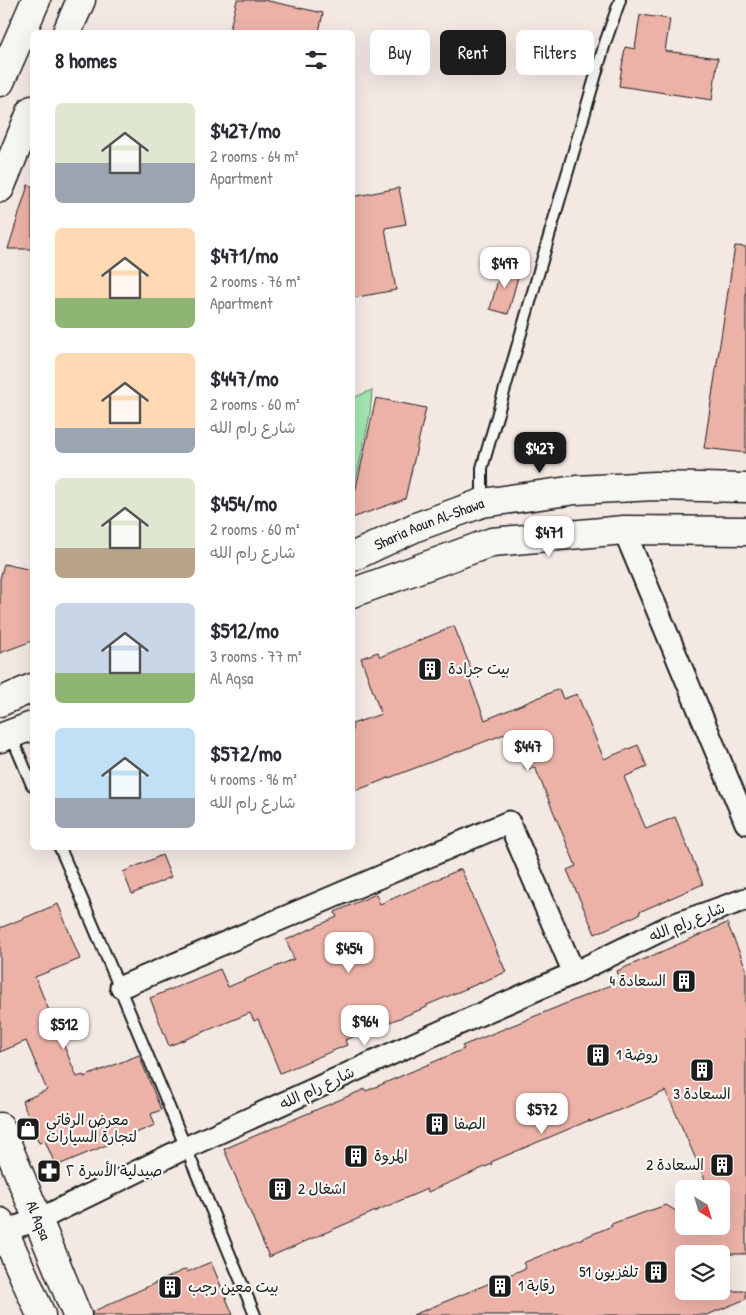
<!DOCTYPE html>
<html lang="en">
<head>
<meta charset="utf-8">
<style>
	:root { --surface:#fff; --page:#f2f2f3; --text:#2b2b33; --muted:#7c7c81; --accent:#1c1c1c }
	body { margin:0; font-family:"Patrick Hand","Playpen Sans Arabic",sans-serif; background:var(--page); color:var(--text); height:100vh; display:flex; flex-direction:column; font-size:19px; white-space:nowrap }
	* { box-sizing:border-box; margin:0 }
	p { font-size:16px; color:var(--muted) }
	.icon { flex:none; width:28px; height:28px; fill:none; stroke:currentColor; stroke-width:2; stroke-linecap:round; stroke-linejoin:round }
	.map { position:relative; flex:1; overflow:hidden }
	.drawer { position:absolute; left:30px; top:30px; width:325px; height:820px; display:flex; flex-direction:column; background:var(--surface); border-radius:8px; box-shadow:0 5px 20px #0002 }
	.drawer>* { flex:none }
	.top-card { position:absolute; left:370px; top:30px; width:300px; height:45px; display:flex; gap:10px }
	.needle { width:32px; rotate:142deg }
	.buttons { position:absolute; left:675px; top:1180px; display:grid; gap:10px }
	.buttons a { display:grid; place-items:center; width:55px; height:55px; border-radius:8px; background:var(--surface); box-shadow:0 5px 20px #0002; font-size:25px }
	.price { position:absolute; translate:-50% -42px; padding:0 11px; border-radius:10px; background:#fff; color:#222; font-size:16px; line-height:32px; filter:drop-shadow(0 1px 2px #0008) }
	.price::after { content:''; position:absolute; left:50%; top:30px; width:15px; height:11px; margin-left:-8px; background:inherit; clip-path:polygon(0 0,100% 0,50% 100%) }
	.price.current { background:var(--accent); color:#fff }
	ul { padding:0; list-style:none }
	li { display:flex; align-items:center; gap:15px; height:125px; padding:0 25px }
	li span { display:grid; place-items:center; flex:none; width:140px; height:100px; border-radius:8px; color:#555 }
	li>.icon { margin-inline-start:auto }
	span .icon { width:60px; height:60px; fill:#fffc; stroke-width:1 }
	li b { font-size:21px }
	h2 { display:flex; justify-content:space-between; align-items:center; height:60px; padding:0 25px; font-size:21px }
	.tag { padding:0 18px; border-radius:8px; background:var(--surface); box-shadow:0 5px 20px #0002; font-size:18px; line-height:45px }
	.tag.current { background:var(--accent); color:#fff }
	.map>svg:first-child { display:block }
	.green { fill:#a2e6b1; stroke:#5f8166 }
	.building { fill:#ecb2a8; stroke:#1c1c1c }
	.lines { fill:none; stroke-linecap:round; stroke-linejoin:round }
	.service-casing { stroke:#1c1c1c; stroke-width:14 }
	.minor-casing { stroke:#1c1c1c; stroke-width:25 }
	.secondary-casing { stroke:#1c1c1c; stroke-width:31 }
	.service { stroke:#f6f6f2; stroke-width:10 }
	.minor { stroke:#f6f6f2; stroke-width:21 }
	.secondary { stroke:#f6f6f2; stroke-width:28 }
	.labels { text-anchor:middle; stroke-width:4.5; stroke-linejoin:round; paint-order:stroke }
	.street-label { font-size:15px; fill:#1c1c1c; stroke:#f6f6f2 }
	.poi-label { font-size:15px; fill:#1c1c1c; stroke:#f6f6f2; text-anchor:start }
</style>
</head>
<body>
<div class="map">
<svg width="746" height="1315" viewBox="0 0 746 1315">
	<rect width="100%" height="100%" fill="#f4e8e3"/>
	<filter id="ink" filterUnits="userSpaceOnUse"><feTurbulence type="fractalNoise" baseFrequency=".02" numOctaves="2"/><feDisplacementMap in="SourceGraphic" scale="10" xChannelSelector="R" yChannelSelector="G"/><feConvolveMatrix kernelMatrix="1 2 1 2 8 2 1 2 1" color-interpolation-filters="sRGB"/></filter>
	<g filter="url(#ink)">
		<!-- green -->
		<path class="green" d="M372,390L370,414L353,494V398Z"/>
		<!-- building -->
		<g class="building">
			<path d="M237,0H264L323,13L319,32H229Z"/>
			<path d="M640,15L670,19L665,51L718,58L712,100L619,86L625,47L635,49Z"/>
			<path d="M28,185L32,186V249H8Z"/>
			<path d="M399,188L406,224L385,228L396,290L352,298V197Z"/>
			<path d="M735,246L746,247V453L704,448Z"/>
			<path d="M502,265L520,269L508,314L490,309Z"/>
			<path d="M376,398L426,408L405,499L352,518V506Z"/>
			<path d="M4,564L32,570V641L0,653V579Z"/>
			<path d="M454,626L474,676L469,678L485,720L559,689L563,699L577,694L604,759L638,745L647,767L624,777L646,829L675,817L703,884L639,912L640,914L595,934L567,870L576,866L535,767L526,770L510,732L352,792V724L381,714L361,658L378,652L380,657Z"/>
			<path d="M162,855L171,877L132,894L123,872Z"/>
			<path d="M461,869L506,972L427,1005V1007L345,1040L347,1045L280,1073L258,1019L254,1021L250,1013L169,1046L150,998L220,969L228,987L294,959L286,940L337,917L335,912L376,894L380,904Z"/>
			<path d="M58,904L80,959L35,977L77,1077L83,1075L84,1077L139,1055L161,1110L151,1114L155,1125L56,1166L45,1141L39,1143L22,1101L47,1090L26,1041L0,1052V928Z"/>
			<path d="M727,923L746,968V1254H684V1291H746V1299L707,1315H413L526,1268L523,1263L612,1226L611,1224L666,1205L681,1214L684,1220V1226H721V1189H709L666,1091L590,1122V1120L491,1162L492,1164L428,1192L427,1189L269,1257L224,1149L365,1089L366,1091L464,1049L462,1046L621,981L617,971Z"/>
			<path d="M211,1262L233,1315H92V1312L186,1269L187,1272Z"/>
		</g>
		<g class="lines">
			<!-- service casing -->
			<g class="service-casing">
				<g id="service">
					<path d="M482,502V468L605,43L620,0"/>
					<path d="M11,735L32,785"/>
					<path d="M60,848C127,1002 190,1159 255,1315"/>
				</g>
			</g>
			<!-- minor casing -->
			<g class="minor-casing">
				<g id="minor">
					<path d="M624,530L746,823"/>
					<path d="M121,987L509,822L574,973"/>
					<path d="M0,1232L38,1220L185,1148L413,1044L574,973L670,926L746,899"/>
				</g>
			</g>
			<!-- secondary casing -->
			<g class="secondary-casing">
				<g id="secondary">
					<path d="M67,32L81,0"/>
					<path d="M0,82L36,0"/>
					<path d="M0,188L32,110"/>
					<path id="s1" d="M352,557L416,527L482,503L576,490L655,486L746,488"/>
					<path d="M352,593L492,542L624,530L746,531"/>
					<path d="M0,702L32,688"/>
					<path d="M0,738L32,726"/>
					<path id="s2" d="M0,1127L77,1315"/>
					<path d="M0,1222L41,1315"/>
				</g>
			</g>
			<!-- service -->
			<use href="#service" class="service"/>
			<!-- minor -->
			<use href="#minor" class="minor"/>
			<!-- secondary -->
			<use href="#secondary" class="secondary"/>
		</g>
	</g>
	<!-- icons -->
	<defs>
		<g id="building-square" transform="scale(1.25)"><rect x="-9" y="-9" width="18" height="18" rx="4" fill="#1c1c1c" stroke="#f6f6f2"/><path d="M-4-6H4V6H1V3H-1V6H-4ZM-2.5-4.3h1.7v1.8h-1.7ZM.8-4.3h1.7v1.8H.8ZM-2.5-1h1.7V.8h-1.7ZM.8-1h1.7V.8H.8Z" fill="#fff"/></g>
		<g id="shop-square" transform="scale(1.25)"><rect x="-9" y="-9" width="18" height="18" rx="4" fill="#1c1c1c" stroke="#f6f6f2"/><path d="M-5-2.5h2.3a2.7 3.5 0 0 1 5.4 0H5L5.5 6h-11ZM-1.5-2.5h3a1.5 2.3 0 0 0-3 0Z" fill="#fff"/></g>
		<g id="pharmacy-square" transform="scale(1.25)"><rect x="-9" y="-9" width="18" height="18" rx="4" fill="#1c1c1c" stroke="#f6f6f2"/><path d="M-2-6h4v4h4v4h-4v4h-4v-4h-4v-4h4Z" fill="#fff"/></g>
	</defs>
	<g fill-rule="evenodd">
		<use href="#building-square" x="430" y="669"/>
		<use href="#building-square" x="684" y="981"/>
		<use href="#building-square" x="598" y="1055"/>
		<use href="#building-square" x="702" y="1070"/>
		<use href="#building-square" x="437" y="1124"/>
		<use href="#shop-square" x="28" y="1129"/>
		<use href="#building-square" x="356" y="1156"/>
		<use href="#building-square" x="722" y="1165"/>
		<use href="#pharmacy-square" x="49" y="1171"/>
		<use href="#building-square" x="280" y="1189"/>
		<use href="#building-square" x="656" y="1272"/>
		<use href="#building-square" x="500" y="1286"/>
		<use href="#building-square" x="170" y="1287"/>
	</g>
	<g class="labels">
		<!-- street labels -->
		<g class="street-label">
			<text dy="5" stroke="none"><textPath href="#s1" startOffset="84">Sharia Aoun Al-Shawa</textPath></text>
			<text transform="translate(687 922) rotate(-22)" y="5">شارع رام الله</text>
			<text transform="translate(317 1088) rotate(-25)" y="5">شارع رام الله</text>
			<text dy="5" stroke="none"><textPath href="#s2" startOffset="101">Al Aqsa</textPath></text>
		</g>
		<!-- poi labels -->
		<g class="poi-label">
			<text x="448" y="674">بيت جرادة</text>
			<text x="666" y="986" text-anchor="end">السعادة 4</text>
			<text x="616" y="1060">روضة 1</text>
			<text x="702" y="1099" text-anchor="middle">السعادة 3</text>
			<text x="46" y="1125">معرض الرفاتي<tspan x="46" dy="17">لتجارة السيارات</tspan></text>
			<text x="454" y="1129">الصفا</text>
			<text x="374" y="1161">المروة</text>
			<text x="704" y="1170" text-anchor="end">السعادة 2</text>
			<text x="66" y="1176">صيدلية الأسرة ٢</text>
			<text x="298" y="1194">اشغال 2</text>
			<text x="638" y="1277" text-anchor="end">تلفزيون 51</text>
			<text x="518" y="1291">رقابة 1</text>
			<text x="188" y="1292">بيت معين رجب</text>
		</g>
	</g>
</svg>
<div class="buttons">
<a><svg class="needle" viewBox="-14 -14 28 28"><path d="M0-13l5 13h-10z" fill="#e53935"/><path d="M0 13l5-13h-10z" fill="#7c7c81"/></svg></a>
<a><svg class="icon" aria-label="layers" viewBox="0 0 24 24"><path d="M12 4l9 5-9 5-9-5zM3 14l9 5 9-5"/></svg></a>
</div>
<b class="price" style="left:505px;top:289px">$497</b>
<b class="price current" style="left:540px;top:474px">$427</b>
<b class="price" style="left:549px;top:558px">$471</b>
<b class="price" style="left:528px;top:772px">$447</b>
<b class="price" style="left:349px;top:974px">$454</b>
<b class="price" style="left:365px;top:1047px">$964</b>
<b class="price" style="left:64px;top:1050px">$512</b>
<b class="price" style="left:542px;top:1135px">$572</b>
<div class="top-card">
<a class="tag">Buy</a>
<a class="tag current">Rent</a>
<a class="tag">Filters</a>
</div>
<section class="drawer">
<h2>8 homes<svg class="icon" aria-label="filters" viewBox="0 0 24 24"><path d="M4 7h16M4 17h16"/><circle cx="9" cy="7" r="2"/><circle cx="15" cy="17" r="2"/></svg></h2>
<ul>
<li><span style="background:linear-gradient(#dfe7d0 60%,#9aa5b1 0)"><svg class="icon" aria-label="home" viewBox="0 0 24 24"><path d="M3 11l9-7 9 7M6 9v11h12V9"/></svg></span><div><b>$427/mo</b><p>2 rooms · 64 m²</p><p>Apartment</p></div></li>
<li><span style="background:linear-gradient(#ffd9b3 70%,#8fb573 0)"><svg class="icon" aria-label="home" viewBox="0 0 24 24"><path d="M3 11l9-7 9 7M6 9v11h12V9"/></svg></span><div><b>$471/mo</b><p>2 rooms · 76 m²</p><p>Apartment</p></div></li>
<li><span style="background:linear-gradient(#ffd9b3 75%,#9aa5b1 0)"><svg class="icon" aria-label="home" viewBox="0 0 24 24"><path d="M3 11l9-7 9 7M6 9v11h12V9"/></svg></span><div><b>$447/mo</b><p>2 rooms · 60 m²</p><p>شارع رام الله</p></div></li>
<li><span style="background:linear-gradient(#dfe7d0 70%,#b9a48a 0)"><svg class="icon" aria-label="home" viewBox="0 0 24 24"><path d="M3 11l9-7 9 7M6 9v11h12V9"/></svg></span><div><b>$454/mo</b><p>2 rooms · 60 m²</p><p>شارع رام الله</p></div></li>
<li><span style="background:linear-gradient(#c9d6e8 70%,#8fb573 0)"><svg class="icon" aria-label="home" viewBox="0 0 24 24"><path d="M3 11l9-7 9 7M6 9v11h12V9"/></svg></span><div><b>$512/mo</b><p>3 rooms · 77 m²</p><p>Al Aqsa</p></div></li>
<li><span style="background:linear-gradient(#bfe0f5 70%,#9aa5b1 0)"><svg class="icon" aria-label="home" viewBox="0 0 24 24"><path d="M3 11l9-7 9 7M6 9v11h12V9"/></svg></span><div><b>$572/mo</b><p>4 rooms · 96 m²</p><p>شارع رام الله</p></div></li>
</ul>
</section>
</div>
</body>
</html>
